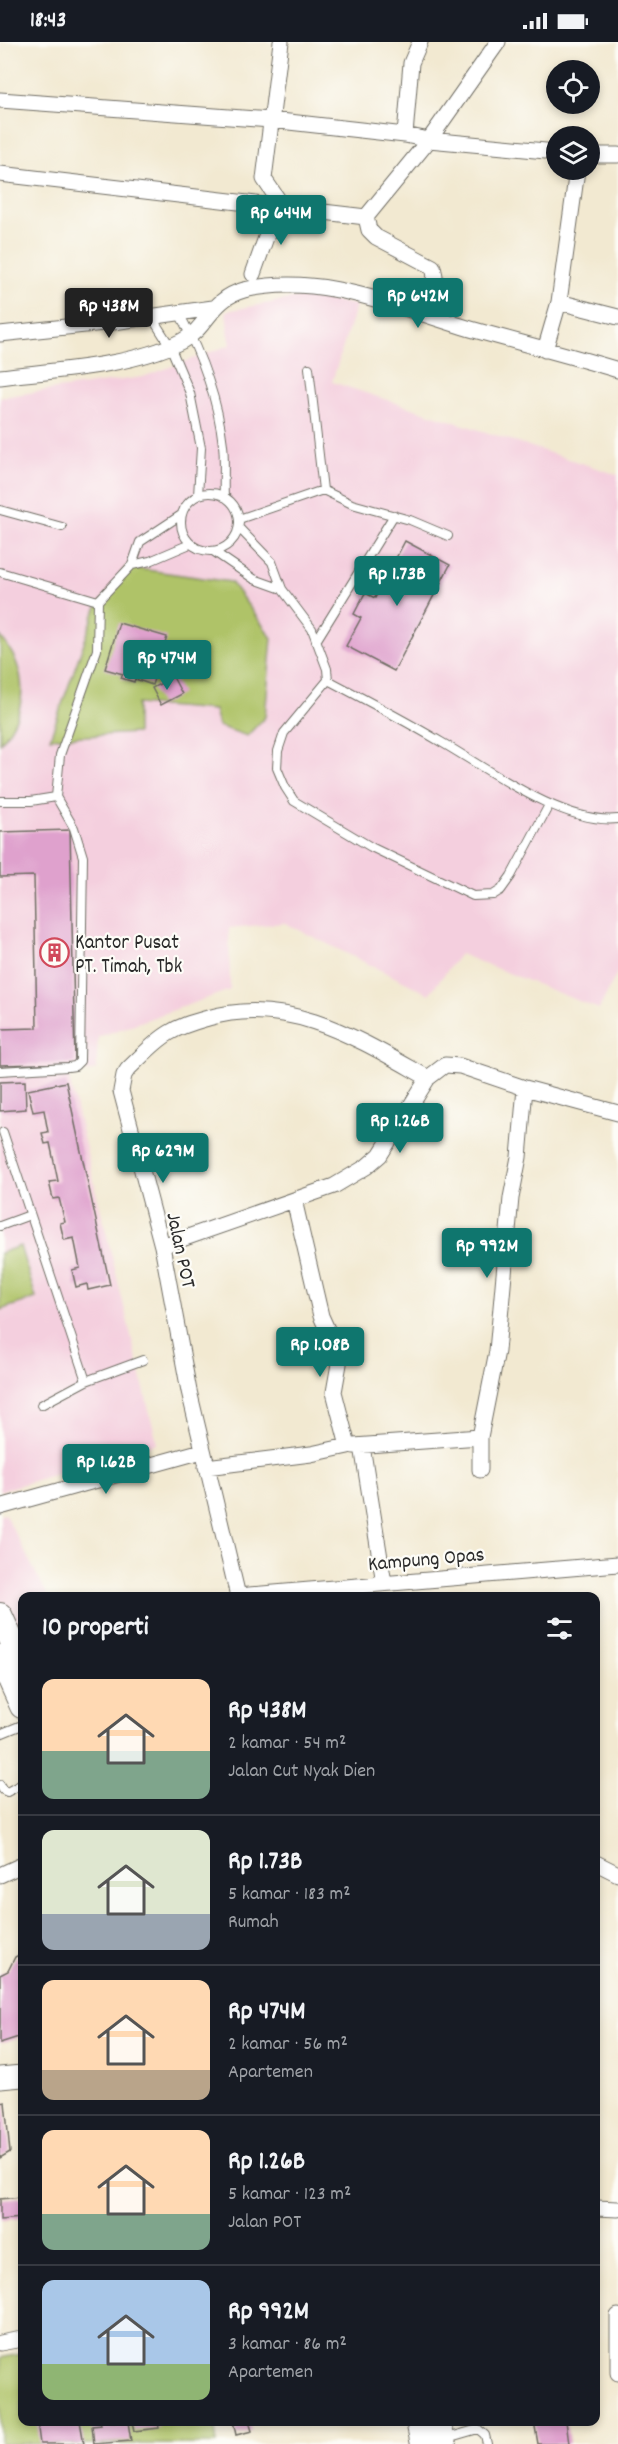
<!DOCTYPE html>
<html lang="id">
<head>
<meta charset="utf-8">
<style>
	body { margin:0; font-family:Dekko,sans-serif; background:#20242c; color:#f1f3f6; height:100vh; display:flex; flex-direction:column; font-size:22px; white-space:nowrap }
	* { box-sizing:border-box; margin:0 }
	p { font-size:20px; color:#9ea1a6 }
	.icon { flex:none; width:33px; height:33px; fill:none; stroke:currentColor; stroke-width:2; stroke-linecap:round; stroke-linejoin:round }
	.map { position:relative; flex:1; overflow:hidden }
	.panel { position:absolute; left:18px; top:1550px; width:582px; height:834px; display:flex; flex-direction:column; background:#171b24; border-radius:12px; box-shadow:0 3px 9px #0003 }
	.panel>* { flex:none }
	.controls { position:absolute; left:546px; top:18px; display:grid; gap:12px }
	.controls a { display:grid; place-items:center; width:54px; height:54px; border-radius:50%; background:#171b24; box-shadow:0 3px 9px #0003; font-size:30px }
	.price { position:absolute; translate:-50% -51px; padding:0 14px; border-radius:6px; background:#0f766e; color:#fff; font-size:20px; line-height:39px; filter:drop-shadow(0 2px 3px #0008) }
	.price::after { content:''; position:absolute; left:50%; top:36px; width:18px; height:14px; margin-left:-9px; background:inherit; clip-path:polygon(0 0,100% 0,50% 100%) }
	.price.selected { background:#222; color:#fff }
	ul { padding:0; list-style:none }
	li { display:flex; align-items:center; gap:18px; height:150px; padding:0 24px }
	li+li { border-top:2px solid #363941 }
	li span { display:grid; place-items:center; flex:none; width:168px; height:120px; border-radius:12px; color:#555 }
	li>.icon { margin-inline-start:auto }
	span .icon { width:72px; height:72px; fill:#fffc; stroke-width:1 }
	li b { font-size:26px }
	h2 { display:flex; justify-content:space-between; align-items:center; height:72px; padding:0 24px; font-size:26px }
	.status { display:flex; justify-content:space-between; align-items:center; height:42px; padding:0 30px; background:#171b24; direction:ltr }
	.status svg { height:16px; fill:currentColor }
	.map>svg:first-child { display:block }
	.built { fill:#f4cfde }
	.green { fill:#afc368; stroke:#6d774a; stroke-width:1.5 }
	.building { fill:#dfa1cd }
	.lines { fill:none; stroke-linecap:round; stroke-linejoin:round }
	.service-casing { stroke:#716e65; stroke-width:10 }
	.minor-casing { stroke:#716e65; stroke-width:17 }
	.secondary-casing { stroke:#716e65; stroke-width:23 }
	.trunk-casing { stroke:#716e65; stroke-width:26 }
	.service { stroke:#fff; stroke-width:8 }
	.minor { stroke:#fff; stroke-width:15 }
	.secondary { stroke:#fff; stroke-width:21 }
	.trunk { stroke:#fff; stroke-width:24 }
	.labels { text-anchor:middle; stroke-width:4.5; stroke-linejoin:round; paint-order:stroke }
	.poi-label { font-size:21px; fill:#2b2b2b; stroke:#fdfcf7; text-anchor:start }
	.street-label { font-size:21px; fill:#2b2b2b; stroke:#fdfcf7 }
</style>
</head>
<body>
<div class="status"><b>18:43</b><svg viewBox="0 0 49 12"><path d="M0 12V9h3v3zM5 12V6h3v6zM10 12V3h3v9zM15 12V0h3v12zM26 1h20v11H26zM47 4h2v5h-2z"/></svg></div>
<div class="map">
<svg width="618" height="2402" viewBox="0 0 618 2402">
	<rect width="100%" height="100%" fill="#fdfcf7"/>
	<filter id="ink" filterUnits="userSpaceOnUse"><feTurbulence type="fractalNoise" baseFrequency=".0167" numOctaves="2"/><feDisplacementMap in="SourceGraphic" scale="12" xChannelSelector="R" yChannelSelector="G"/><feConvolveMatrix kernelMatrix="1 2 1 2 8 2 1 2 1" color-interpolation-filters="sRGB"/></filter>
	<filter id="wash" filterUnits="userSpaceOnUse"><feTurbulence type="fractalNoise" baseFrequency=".008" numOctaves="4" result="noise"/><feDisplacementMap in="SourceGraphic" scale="24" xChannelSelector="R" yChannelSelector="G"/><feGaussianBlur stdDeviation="1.35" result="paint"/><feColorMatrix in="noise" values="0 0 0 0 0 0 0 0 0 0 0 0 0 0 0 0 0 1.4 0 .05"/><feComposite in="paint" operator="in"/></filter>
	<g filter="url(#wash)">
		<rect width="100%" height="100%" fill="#f2e9d1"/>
		<path class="built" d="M308 254 356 263 332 340 618 433V929L599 967 460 912 429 952 285 881 229 886 230 948 98 995 96 1028 68 1033 157 1401 0 1449V355L143 335 230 303 226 269Z
			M5 1472 48 1554H22V1609L0 1567V1473Z"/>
		<path class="green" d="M126 525 231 540 272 596 265 675 247 694 218 684 214 668 137 662V691L50 696 96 567Z
			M0 594C28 627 30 667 0 701Z
			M20 1204 36 1256 0 1268V1211Z
			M22 2312V2379H214L217 2402H0V2316Z"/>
		<g id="blocks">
			<path class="building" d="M405 499 450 523 394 629 346 604 361 576 354 572 365 551 375 556Z
				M119 581 167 595 152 643 135 637 134 640 121 636 123 632 105 627Z
				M173 635 182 652 161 663 152 646Z
				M70 788 75 1021 0 1023V987L37 986 34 834 0 835V790Z
				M25 1039 26 1067 0 1069V1040Z
				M66 1040 110 1243 88 1248 87 1242 76 1245 72 1228 80 1226 74 1196 64 1198 60 1181 65 1180 59 1156 53 1157 49 1140 58 1139 50 1101 45 1102 42 1091 48 1090 44 1068 33 1070 28 1048Z
				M22 1911V1994L0 2001V1933L8 1929 15 1915Z
				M5 2060 10 2110 0 2116V2061Z
				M22 2155V2176L0 2178V2157Z
				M37 2379H80L84 2402H40Z
				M100 2379 128 2380 131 2399 94 2402 92 2384 101 2383Z
				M132 2379H158L159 2386 134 2389Z
				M233 2379H249L252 2389 236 2393Z
				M534 2379H566L569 2402H538Z"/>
		</g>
	</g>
	<g filter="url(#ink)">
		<use href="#blocks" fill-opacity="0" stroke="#716e65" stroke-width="1.5"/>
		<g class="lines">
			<defs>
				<path id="service" d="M179 271C201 312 218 357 223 403 225 420 223 438 224 455
					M151 274 170 304 190 351 201 406 198 453
					M323 448 352 462 410 478 448 494
					M181 480a29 29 0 1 1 58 0a29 29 0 1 1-58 0Z
					M0 468 62 485
					M239 477 323 448 309 326
					M239 486 272 520 282 547 312 587 327 627 328 638C366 658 404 678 441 700 488 727 563 783 618 777
					M213 509 254 537 282 547
					M132 523 150 519 190 502
					M0 530 98 559
					M316 599 394 473
					M328 638 284 691 278 709 277 726 285 745 294 759 371 805 473 854 493 853 501 848 511 834 549 763
					M0 759H31L56 755 60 713 97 608 98 559 132 523 140 500 181 473
					M0 1029 68 1025 75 1024 80 1019 83 815 74 786 56 755
					M3 1090 86 1339
					M0 1184 30 1173
					M41 1363 86 1339 143 1318
					M0 1692 22 1683
					M0 1743 3 1748 7 1750 22 1742
					M447 2396 478 2387 485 2393 487 2402"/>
				<path id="minor" d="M0 58 271 78 405 93 429 98 556 110
					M405 93 411 21 420 0
					M590 113H618
					M0 132 366 175 429 98 498 0
					M366 175 369 188 376 195 433 225 435 234 424 271
					M253 232 279 159 264 137 281 0
					M559 260 618 275
					M0 292 113 280 213 266
					M545 308 559 260 577 128
					M0 335C57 328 130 325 182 299 209 285 210 257 244 248 325 229 402 268 478 289 525 302 572 314 618 328
					M162 1204 334 1144 366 1125 380 1113 428 1036 445 1023 460 1024 525 1046 618 1071
					M354 1404 480 1395
					M362 1404 384 1541
					M206 1425 311 1412 348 1404 334 1350 339 1322 336 1307 321 1274 294 1158
					M480 1428V1395L497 1309 511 1156 519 1115 525 1046
					M0 1465 202 1409
					M238 1554 189 1349 162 1204 121 1049 124 1033 128 1027C141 1015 154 1000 169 991 182 983 194 980 208 976 289 952 360 998 428 1036
					M238 1554 618 1522
					M596 1821 618 1832
					M0 1833 22 1823
					M596 2166 618 2167
					M618 2274V2331
					M0 2301 22 2297"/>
				<path id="secondary" d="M0 2036 22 2034"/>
				<path id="trunk" d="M0 1573 22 1621
					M0 1615 22 1664
					M418 2379 423 2402
					M438 2379 444 2402"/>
			</defs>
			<use href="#service" class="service-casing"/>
			<use href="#minor" class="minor-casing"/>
			<use href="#secondary" class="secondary-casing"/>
			<use href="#trunk" class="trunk-casing"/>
			<use href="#service" class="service"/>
			<use href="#minor" class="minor"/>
			<use href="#secondary" class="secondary"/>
			<use href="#trunk" class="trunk"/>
		</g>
	</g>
	<defs>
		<symbol id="building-ring" viewBox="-11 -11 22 22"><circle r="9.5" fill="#fdfcf7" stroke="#d1495b" stroke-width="1.5"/><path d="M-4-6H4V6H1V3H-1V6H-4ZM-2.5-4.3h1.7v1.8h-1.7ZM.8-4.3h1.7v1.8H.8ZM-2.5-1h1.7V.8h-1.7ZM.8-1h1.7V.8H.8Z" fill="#d1495b"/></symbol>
	</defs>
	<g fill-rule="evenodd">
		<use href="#building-ring" x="38" y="894" width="33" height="33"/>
	</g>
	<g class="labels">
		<g class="poi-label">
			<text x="75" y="906">Kantor Pusat<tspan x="75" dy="24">PT. Timah, Tbk</tspan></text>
		</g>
		<g class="street-label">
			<text transform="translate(182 1208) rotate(78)" y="7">Jalan POT</text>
			<text transform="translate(426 1516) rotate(-5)" y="7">Kampung Opas</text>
		</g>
	</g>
</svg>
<div class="controls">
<a><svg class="icon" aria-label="locate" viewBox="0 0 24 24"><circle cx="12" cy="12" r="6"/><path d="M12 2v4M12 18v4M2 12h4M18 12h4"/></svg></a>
<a><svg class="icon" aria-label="layers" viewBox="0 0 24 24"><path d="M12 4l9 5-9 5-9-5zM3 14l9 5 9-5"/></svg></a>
</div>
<b class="price" style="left:281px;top:204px">Rp 644M</b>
<b class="price" style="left:418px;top:287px">Rp 642M</b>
<b class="price selected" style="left:109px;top:297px">Rp 438M</b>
<b class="price" style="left:397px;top:565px">Rp 1.73B</b>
<b class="price" style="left:167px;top:649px">Rp 474M</b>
<b class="price" style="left:400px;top:1112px">Rp 1.26B</b>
<b class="price" style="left:163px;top:1142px">Rp 629M</b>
<b class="price" style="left:487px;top:1237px">Rp 992M</b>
<b class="price" style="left:320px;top:1336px">Rp 1.08B</b>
<b class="price" style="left:106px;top:1453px">Rp 1.62B</b>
<section class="panel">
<h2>10 properti<svg class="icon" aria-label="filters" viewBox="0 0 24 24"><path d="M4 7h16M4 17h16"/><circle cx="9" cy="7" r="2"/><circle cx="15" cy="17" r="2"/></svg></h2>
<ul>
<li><span style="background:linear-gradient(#ffd9b3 60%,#7fa58c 0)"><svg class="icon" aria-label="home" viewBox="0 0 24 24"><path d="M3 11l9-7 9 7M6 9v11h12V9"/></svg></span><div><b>Rp 438M</b><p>2 kamar · 54 m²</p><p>Jalan Cut Nyak Dien</p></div></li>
<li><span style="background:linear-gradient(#dfe7d0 70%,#9aa5b1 0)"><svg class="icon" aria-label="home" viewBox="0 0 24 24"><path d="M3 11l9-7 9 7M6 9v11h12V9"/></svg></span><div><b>Rp 1.73B</b><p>5 kamar · 183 m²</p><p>Rumah</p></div></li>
<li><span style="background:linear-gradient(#ffd9b3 75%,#b9a48a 0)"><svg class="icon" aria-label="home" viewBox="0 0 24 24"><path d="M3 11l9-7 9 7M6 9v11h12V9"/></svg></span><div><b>Rp 474M</b><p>2 kamar · 56 m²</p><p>Apartemen</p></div></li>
<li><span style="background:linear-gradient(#ffd9b3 70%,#7fa58c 0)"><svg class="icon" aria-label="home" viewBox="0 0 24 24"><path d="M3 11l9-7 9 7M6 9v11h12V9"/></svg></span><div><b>Rp 1.26B</b><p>5 kamar · 123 m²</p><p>Jalan POT</p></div></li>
<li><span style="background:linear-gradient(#a9c7e8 70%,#8fb573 0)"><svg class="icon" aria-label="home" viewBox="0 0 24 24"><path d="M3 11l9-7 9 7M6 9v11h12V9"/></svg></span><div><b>Rp 992M</b><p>3 kamar · 86 m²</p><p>Apartemen</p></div></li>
</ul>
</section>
</div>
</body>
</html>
